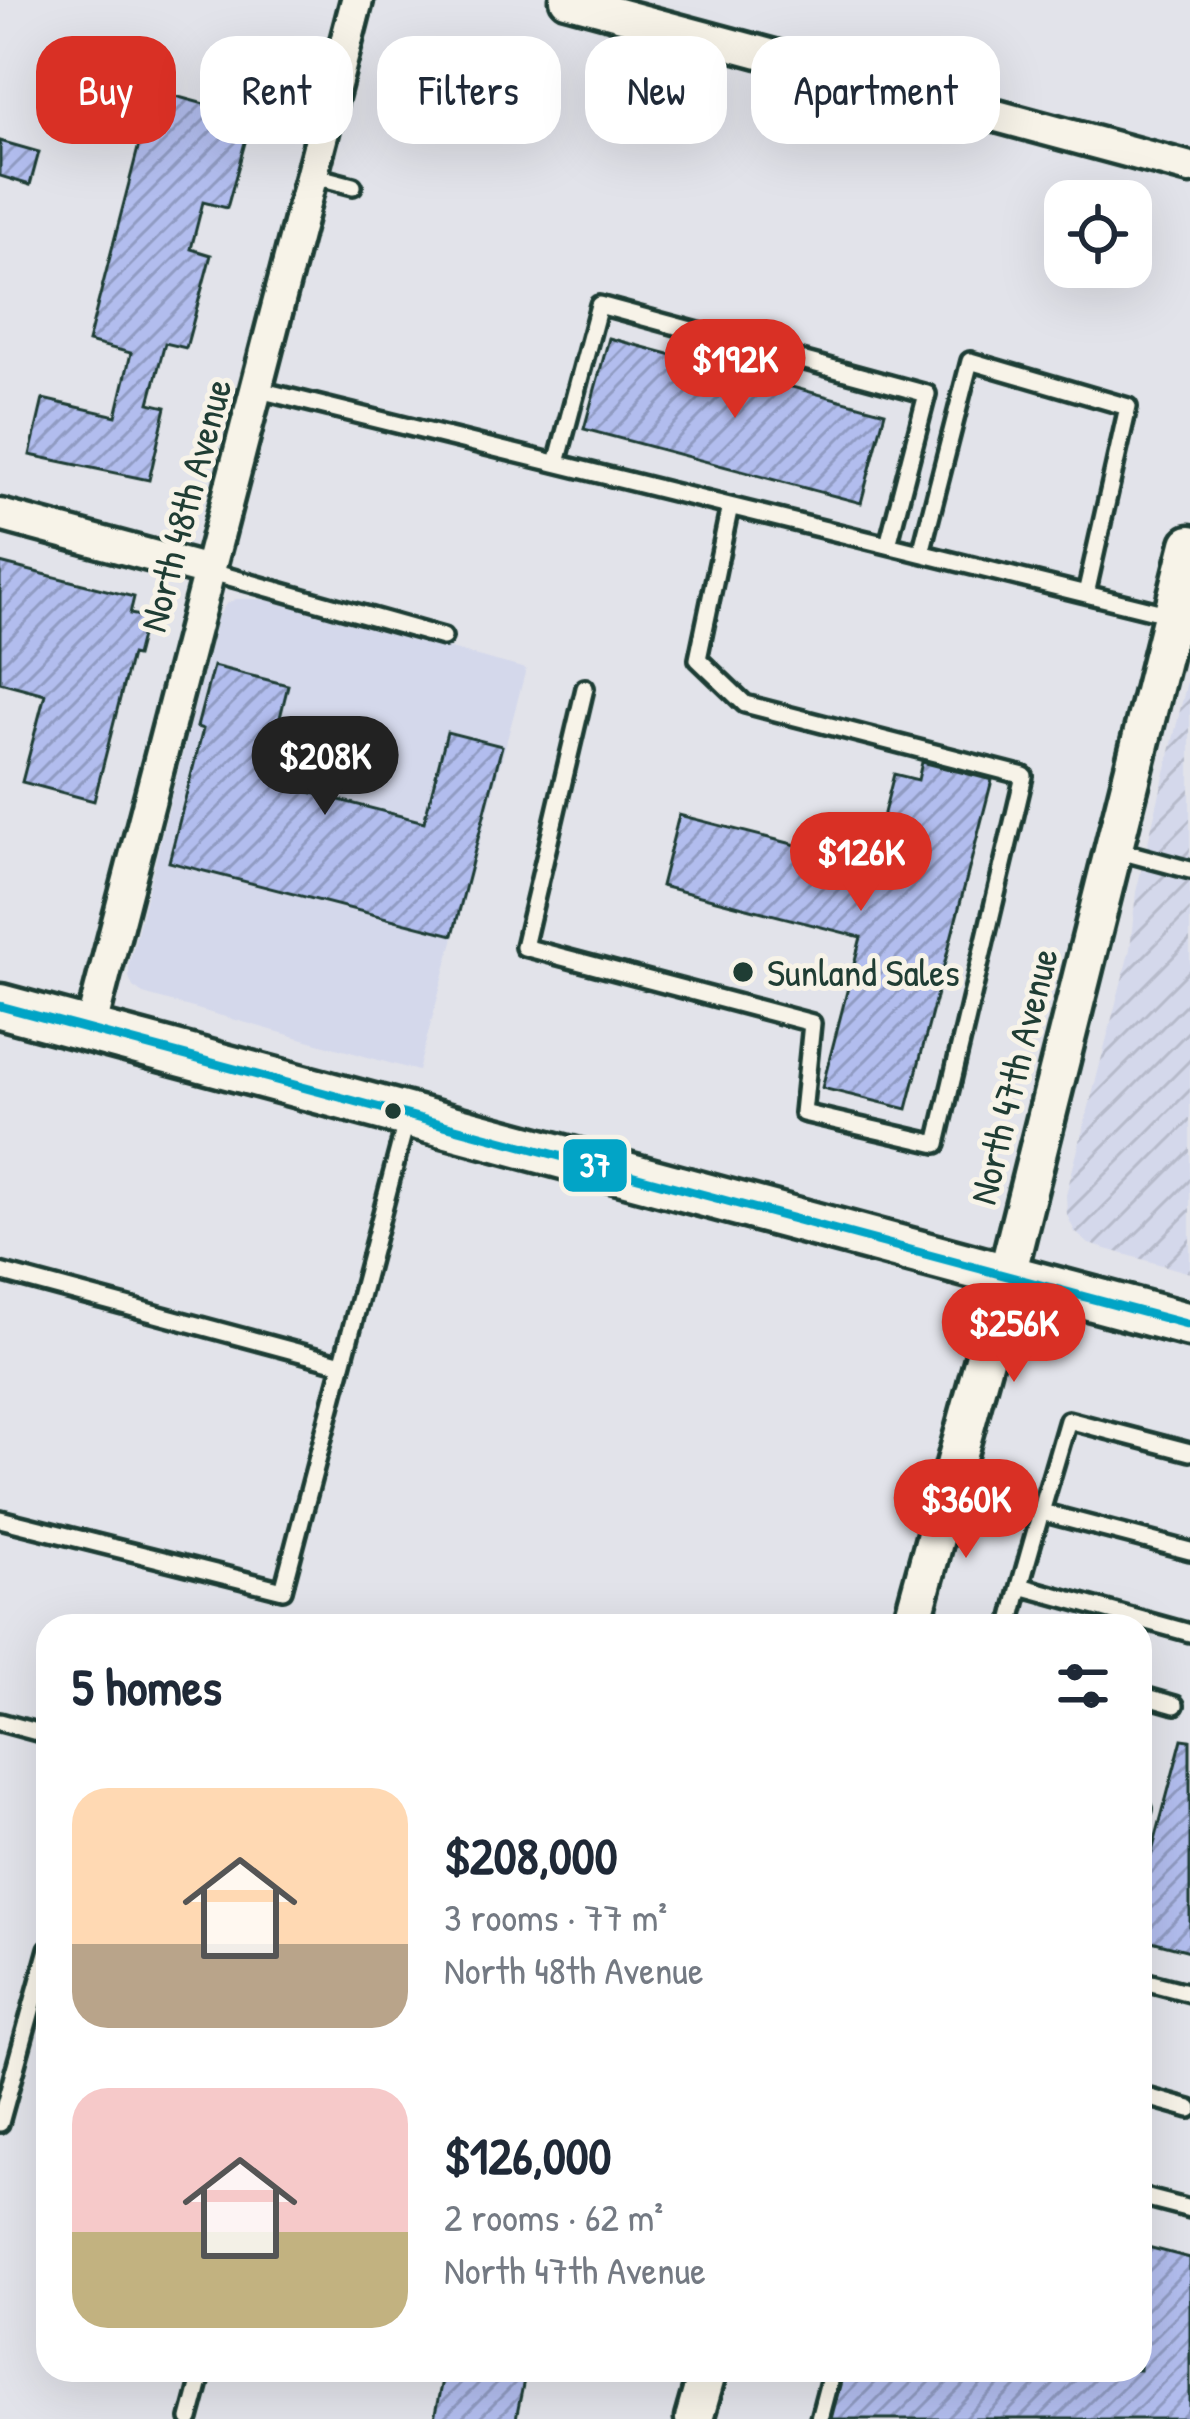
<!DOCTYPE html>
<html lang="en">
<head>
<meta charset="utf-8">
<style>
	body { margin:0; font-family:"Patrick Hand",sans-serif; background:#f2f2f3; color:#1f2937; height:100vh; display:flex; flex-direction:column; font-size:45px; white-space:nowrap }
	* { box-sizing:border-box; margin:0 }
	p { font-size:39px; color:#747a83 }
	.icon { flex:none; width:66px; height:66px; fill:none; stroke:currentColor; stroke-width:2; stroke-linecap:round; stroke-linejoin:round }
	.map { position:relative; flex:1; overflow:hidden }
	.details { position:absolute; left:36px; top:1614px; width:1116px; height:768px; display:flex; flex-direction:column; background:#fff; border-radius:36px; box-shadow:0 12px 48px #0002 }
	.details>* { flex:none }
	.top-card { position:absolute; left:36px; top:36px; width:1119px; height:108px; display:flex; gap:24px }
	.fabs { position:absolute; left:1044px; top:180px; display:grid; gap:24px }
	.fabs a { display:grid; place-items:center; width:108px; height:108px; border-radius:24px; background:#fff; box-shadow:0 12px 48px #0002; font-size:60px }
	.price { position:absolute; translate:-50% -102px; padding:0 27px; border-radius:42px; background:#d93025; color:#fff; font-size:39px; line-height:78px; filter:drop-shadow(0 3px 6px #0008) }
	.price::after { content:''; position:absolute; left:50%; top:72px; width:36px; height:27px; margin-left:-18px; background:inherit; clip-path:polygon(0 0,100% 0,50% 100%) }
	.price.active { background:#222; color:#fff }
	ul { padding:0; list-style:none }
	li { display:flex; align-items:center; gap:36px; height:300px; padding:0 36px }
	li span { display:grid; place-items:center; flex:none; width:336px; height:240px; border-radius:36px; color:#555 }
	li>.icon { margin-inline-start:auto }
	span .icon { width:144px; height:144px; fill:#fffc; stroke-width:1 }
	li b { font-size:51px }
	h2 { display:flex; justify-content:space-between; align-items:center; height:144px; padding:0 36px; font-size:51px }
	.pill { padding:0 42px; border-radius:36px; background:#fff; box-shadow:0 12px 48px #0002; font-size:42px; line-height:108px }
	.pill.active { background:#d93025; color:#fff }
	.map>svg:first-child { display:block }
	.built { fill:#d4d8eb }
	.industrial { fill:url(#industrial-furrows) }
	.building { fill:url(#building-hatch); stroke:#1f3d34; stroke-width:3 }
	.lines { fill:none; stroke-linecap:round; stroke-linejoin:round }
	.service-casing { stroke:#1f3d34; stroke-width:24 }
	.minor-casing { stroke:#1f3d34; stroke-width:39 }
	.tertiary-casing { stroke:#1f3d34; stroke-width:45 }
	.secondary-casing { stroke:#1f3d34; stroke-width:51 }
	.service { stroke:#f7f3e8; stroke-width:15 }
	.minor { stroke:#f7f3e8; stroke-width:30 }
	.tertiary { stroke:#f7f3e8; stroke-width:36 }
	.secondary { stroke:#f7f3e8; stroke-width:42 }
	.bus-1-casing { stroke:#f7f3e8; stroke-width:18 }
	.bus-1 { stroke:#02a4c6; stroke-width:9 }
	.poi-dot { fill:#1f3d34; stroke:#f7f3e8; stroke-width:4.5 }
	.labels { text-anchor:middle; stroke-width:10; stroke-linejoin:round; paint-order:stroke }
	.street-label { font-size:39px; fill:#1f3d34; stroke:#f7f3e8 }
	.poi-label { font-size:39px; fill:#1f3d34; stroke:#f7f3e8; text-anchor:start }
	.line-badge { stroke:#f7f3e8; stroke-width:4.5 }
	.badge-label { font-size:33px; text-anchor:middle; font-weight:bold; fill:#fff }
</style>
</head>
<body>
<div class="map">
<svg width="1190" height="2419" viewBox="0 0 1190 2419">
	<defs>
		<pattern id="industrial-furrows" width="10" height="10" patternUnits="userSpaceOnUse" patternTransform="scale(3)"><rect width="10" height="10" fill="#d4d8eb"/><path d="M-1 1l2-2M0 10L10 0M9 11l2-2" fill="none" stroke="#b6baca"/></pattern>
		<pattern id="building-hatch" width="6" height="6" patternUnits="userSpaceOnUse" patternTransform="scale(3)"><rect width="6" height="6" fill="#b2bdee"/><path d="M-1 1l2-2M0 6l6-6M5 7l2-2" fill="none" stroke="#909bc2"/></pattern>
	</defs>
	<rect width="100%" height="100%" fill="#e2e3ea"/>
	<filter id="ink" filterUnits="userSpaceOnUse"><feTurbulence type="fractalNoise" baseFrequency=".00833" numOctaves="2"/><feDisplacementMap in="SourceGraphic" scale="24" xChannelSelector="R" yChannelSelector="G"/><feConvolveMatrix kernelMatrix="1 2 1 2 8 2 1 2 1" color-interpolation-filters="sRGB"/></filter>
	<g filter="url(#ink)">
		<path class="built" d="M236 599H263L526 669 418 1071 143 994 133 987 129 977V964L217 618 226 604Z"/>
		<path class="industrial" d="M1190 669V1273L1089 1244 1075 1232 1067 1215 1066 1195 1130 949 1136 892Z"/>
		<path class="building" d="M153 90 252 117 227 208 203 202 191 249 211 255 186 348 165 343 149 403 166 407 149 480 30 455 43 399 116 416 131 353 88 342Z
			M0 141 39 152 30 185 0 176Z
			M609 338 885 412 861 503 584 429Z
			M0 563 134 597 130 614 146 617 136 656 131 655 94 801 22 782 45 694 0 682Z
			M213 666 288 685 273 746 298 752 289 787 424 822 447 732 502 746 453 935 169 862 203 729 197 727Z
			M922 762 992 780 907 1109 822 1088 861 937 661 886 679 815 871 864 894 774 918 780Z
			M1182 1739 1190 1740V1951L1140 1938V1897Z
			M1140 2245 1190 2258V2419H831L844 2370H1140Z
			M444 2370H526L516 2419H434Z"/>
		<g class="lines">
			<defs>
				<path id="service" d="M311 175 353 186
					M255 389 1171 615
					M557 463 599 305 927 394 888 545
					M921 553 970 361 1128 407 1086 594
					M208 571 443 637
					M585 688 524 947 812 1023 803 1113 937 1144 1024 776 745 704 698 659 730 506
					M1116 850 1190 870
					M0 1272 342 1364
					M1190 1452 1068 1420 1041 1512 1190 1551
					M0 1519 283 1590 407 1118
					M1020 1586 1041 1512
					M1010 1626 1020 1586 1190 1633
					M1140 1695 1175 1705
					M0 1722 48 1735
					M1140 1809H1143
					M1140 1980 1190 1993
					M1140 2095 1190 2109
					M0 2123 48 1949
					M1140 2196 1190 2209
					M190 2419 203 2370
					M819 2419 832 2370"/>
				<path id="minor" d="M566 0 1190 168
					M0 515 208 571
					M90 1030 357 0"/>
				<path id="tertiary" d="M911 1626 1007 1275 1190 544
					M694 2419 708 2370"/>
				<path id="secondary" d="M0 1006 1190 1325"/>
			</defs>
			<use href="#service" class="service-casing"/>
			<use href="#minor" class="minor-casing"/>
			<use href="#tertiary" class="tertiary-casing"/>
			<use href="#secondary" class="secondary-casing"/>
			<use href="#service" class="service"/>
			<use href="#minor" class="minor"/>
			<use href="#tertiary" class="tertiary"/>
			<use href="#secondary" class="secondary"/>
			<defs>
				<path id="bus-1" d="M0 1006 1190 1325"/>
			</defs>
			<use href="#bus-1" class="bus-1-casing"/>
			<use href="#bus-1" class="bus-1"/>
		</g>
	</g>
	<g class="poi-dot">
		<circle cx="743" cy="972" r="12"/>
		<circle cx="393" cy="1111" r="10"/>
	</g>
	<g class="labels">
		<g class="street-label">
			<text transform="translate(185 505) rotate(-75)" y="14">North 48th Avenue</text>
			<text transform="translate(1013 1076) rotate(-76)" y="14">North 47th Avenue</text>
		</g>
		<g class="poi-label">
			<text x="767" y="986">Sunland Sales</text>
		</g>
	</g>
	<rect class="line-badge" x="561" y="1137" width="68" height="57" rx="12" fill="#02a4c6"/>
	<g class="badge-label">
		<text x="595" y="1177">37</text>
	</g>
</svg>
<div class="fabs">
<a><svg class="icon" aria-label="locate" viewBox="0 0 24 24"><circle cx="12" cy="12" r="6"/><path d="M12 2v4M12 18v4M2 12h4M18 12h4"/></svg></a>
</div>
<b class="price" style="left:735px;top:421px">$192K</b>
<b class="price active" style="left:325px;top:818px">$208K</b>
<b class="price" style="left:861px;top:914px">$126K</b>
<b class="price" style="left:1014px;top:1385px">$256K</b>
<b class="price" style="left:966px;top:1561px">$360K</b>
<div class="top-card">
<a class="pill active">Buy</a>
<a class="pill">Rent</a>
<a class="pill">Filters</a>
<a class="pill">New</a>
<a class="pill">Apartment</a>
</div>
<section class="details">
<h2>5 homes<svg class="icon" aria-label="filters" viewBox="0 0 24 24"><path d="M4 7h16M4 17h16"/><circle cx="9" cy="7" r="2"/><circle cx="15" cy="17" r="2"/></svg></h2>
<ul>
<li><span style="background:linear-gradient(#ffd9b3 65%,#b9a48a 0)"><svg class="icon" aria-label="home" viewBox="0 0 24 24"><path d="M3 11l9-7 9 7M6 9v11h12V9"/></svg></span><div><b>$208,000</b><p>3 rooms · 77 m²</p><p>North 48th Avenue</p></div></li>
<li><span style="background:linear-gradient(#f6c9c9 60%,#c2b280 0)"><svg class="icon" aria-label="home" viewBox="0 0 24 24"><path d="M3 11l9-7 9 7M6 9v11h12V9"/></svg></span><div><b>$126,000</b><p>2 rooms · 62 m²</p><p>North 47th Avenue</p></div></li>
</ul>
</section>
</div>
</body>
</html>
